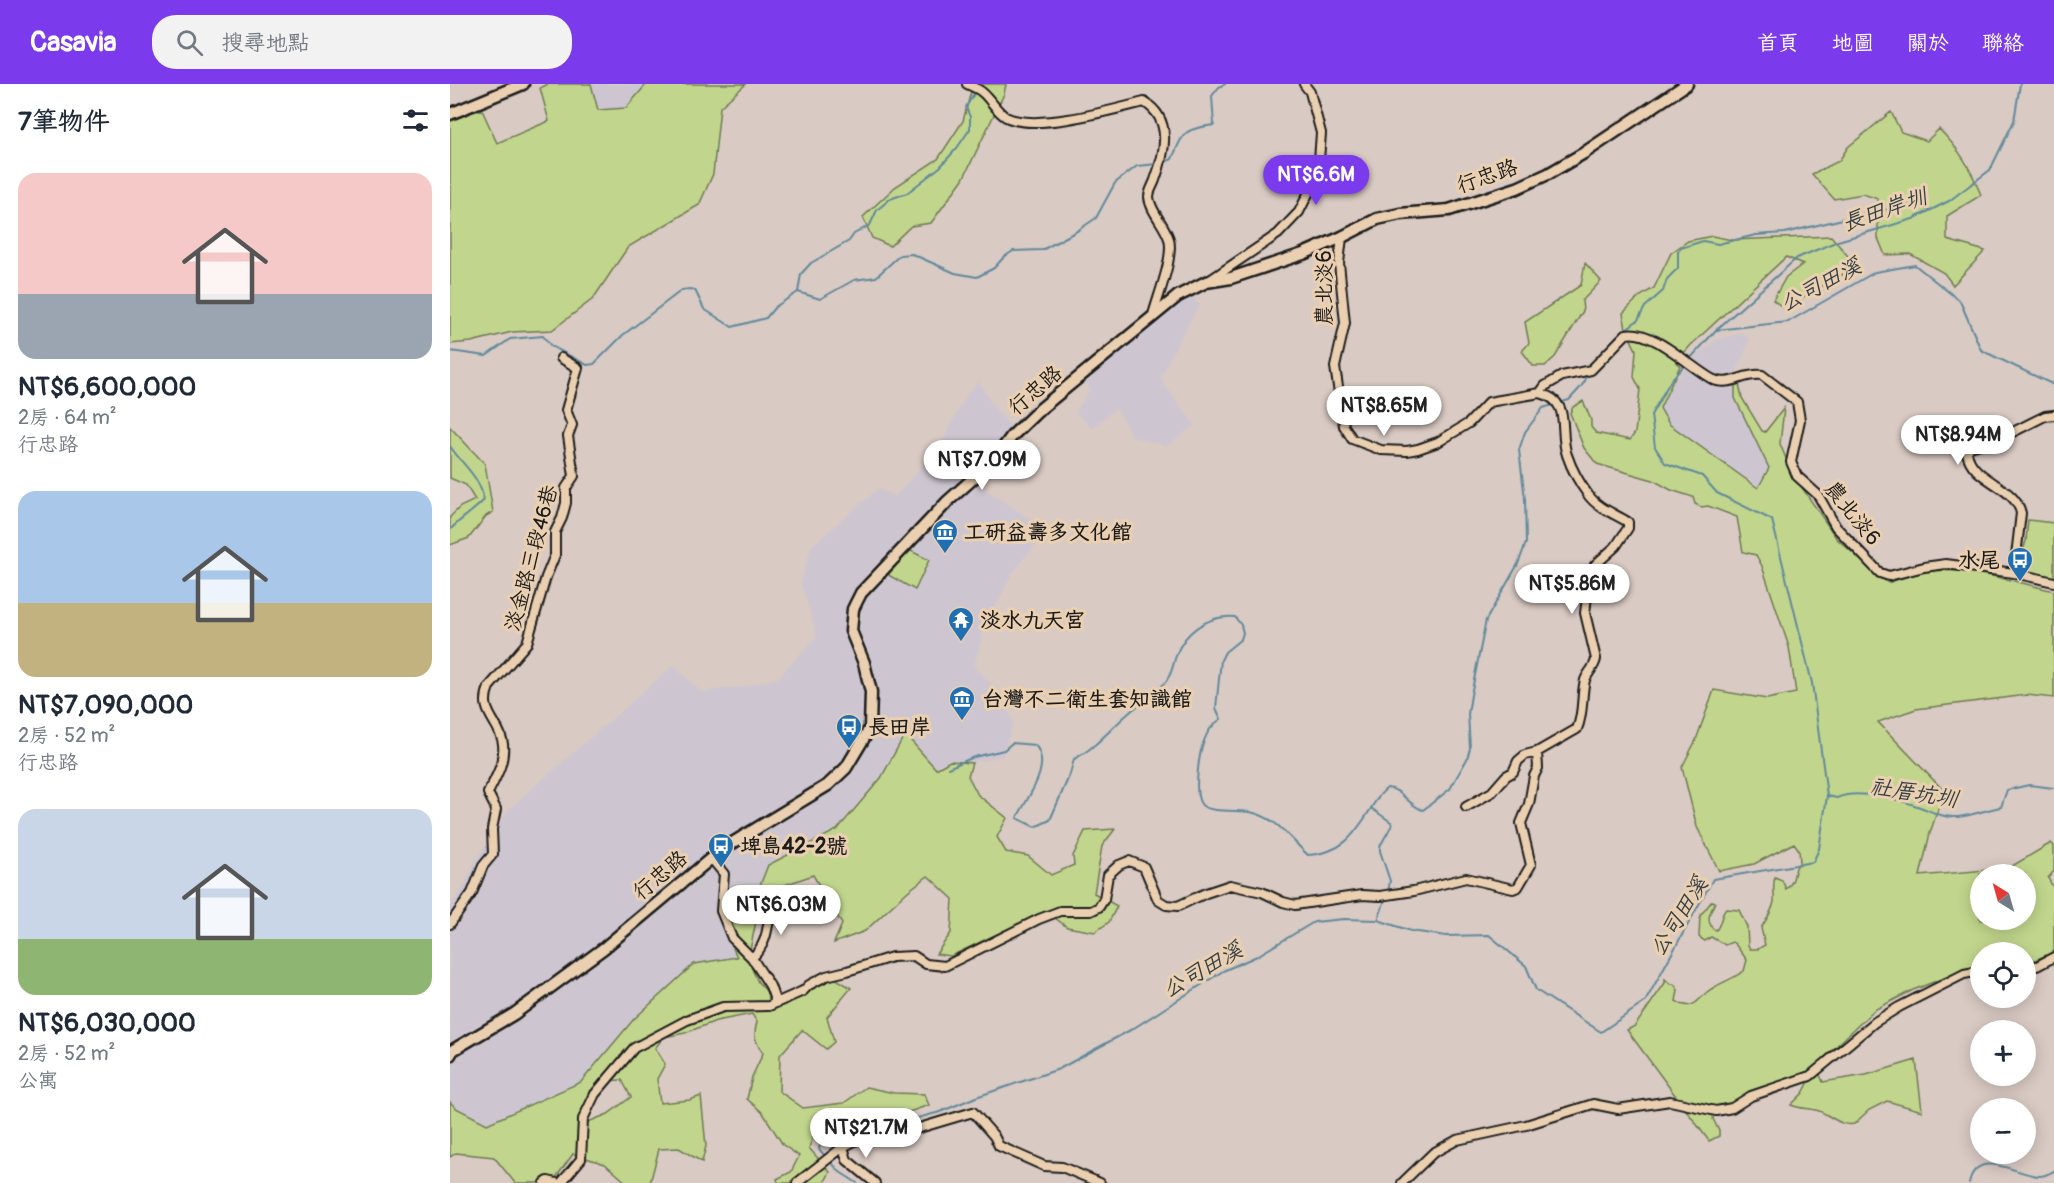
<!DOCTYPE html>
<html lang="zh-TW">
<head>
<meta charset="utf-8">
<style>
	body { margin:0; font-family:Pangolin,"LXGW WenKai TC",sans-serif; background:#f2f2f3; color:#1f2937; height:100vh; display:flex; flex-direction:column; font-size:22px; white-space:nowrap }
	* { box-sizing:border-box; margin:0 }
	p { font-size:20px; color:#747a83 }
	.icon { flex:none; width:33px; height:33px; fill:none; stroke:currentColor; stroke-width:2; stroke-linecap:round; stroke-linejoin:round }
	.map { position:relative; flex:1; overflow:hidden }
	.details { display:flex; flex-direction:column; background:#fff; width:450px }
	.details>* { flex:none }
	.needle { width:39px; rotate:323deg }
	.buttons { position:absolute; left:1520px; top:780px; display:grid; gap:12px }
	.buttons a { display:grid; place-items:center; width:66px; height:66px; border-radius:50%; background:#fff; box-shadow:0 3px 15px #0003; font-size:30px }
	.price { position:absolute; translate:-50% -51px; padding:0 14px; border-radius:21px; background:#fff; color:#222; font-size:20px; line-height:39px; filter:drop-shadow(0 2px 3px #0008) }
	.price::after { content:''; position:absolute; left:50%; top:36px; width:18px; height:14px; margin-left:-9px; background:inherit; clip-path:polygon(0 0,100% 0,50% 100%) }
	.price.active { background:#7c3aed; color:#fff }
	ul { padding:0; list-style:none }
	li { display:grid; align-content:center; gap:12px; height:318px; padding:0 18px }
	li span { display:grid; place-items:center; height:186px; border-radius:18px; color:#555 }
	li>.icon { margin-inline-start:auto }
	span .icon { width:108px; height:108px; fill:#fffc; stroke-width:1 }
	li b { font-size:26px }
	h2 { display:flex; justify-content:space-between; align-items:center; height:72px; padding:0 18px; font-size:26px }
	header { display:flex; align-items:center; gap:36px; box-sizing:border-box; height:84px; padding:0 30px; background:#7c3aed; color:#fff }
	header strong { font-size:28px }
	nav { display:flex; gap:33px; margin-inline-start:auto; font-size:21px }
	.search { width:420px; height:54px; background:#f2f2f3; display:flex; align-items:center; gap:15px; box-sizing:border-box; padding:0 21px; border-radius:24px; color:#747a83; font-size:22px }
	main { display:flex; flex:1; min-height:0 }
	.map>svg:first-child { display:block }
	.built { fill:#cdc6d0 }
	.green { fill:#c1d68c; stroke:#6e7954; stroke-width:1.5; fill-rule:evenodd }
	.lines { fill:none; stroke-linecap:round; stroke-linejoin:round }
	.stream { stroke:#62899c; stroke-width:2 }
	.street-casing { stroke:#1c1c1c; stroke-width:12 }
	.secondary-casing { stroke:#1c1c1c; stroke-width:15 }
	.street { stroke:#ead0b1; stroke-width:8 }
	.secondary { stroke:#ead0b1; stroke-width:10 }
	.labels { text-anchor:middle; stroke-width:6; stroke-linejoin:round; paint-order:stroke }
	.street-label { font-size:21px; fill:#1c1c1c; stroke:#ead0b1 }
	.poi-label { font-size:21px; font-weight:bold; fill:#1c1c1c; stroke:#ead0b1; text-anchor:start }
	.water-label { font-size:22px; font-style:italic; fill:#334047; stroke:#ead0b1 }
</style>
</head>
<body>
<header>
<strong>Casavia</strong>
<div class="search"><svg class="icon" aria-label="search" viewBox="0 0 24 24"><circle cx="10" cy="10" r="6"/><path d="M15 15l6 6"/></svg>搜尋地點</div>
<nav><a>首頁</a><a>地圖</a><a>關於</a><a>聯絡</a></nav>
</header>
<main>
<section class="details">
<h2>7筆物件<svg class="icon" aria-label="filters" viewBox="0 0 24 24"><path d="M4 7h16M4 17h16"/><circle cx="9" cy="7" r="2"/><circle cx="15" cy="17" r="2"/></svg></h2>
<ul>
<li><span style="background:linear-gradient(#f6c9c9 65%,#9aa5b1 0)"><svg class="icon" aria-label="home" viewBox="0 0 24 24"><path d="M3 11l9-7 9 7M6 9v11h12V9"/></svg></span><div><b>NT$6,600,000</b><p>2房 · 64 m²</p><p>行忠路</p></div></li>
<li><span style="background:linear-gradient(#a9c7e8 60%,#c2b280 0)"><svg class="icon" aria-label="home" viewBox="0 0 24 24"><path d="M3 11l9-7 9 7M6 9v11h12V9"/></svg></span><div><b>NT$7,090,000</b><p>2房 · 52 m²</p><p>行忠路</p></div></li>
<li><span style="background:linear-gradient(#c9d6e8 70%,#8fb573 0)"><svg class="icon" aria-label="home" viewBox="0 0 24 24"><path d="M3 11l9-7 9 7M6 9v11h12V9"/></svg></span><div><b>NT$6,030,000</b><p>2房 · 52 m²</p><p>公寓</p></div></li>
</ul>
</section>
<div class="map">
<svg width="1604" height="1099" viewBox="0 0 1604 1099">
	<rect width="100%" height="100%" fill="#d9cac3"/>
	<filter id="ink" filterUnits="userSpaceOnUse"><feTurbulence type="fractalNoise" baseFrequency=".0167" numOctaves="2"/><feDisplacementMap in="SourceGraphic" scale="12" xChannelSelector="R" yChannelSelector="G"/><feConvolveMatrix kernelMatrix="1 2 1 2 8 2 1 2 1" color-interpolation-filters="sRGB"/></filter>
	<g filter="url(#ink)">
		<path class="built" d="M141 0H194L195 2 176 24 147 26Z
			M740 208 749 221 727 260 710 295 745 341 716 362 683 353 666 324 642 344 626 328 640 305 630 291Z
			M1293 249 1300 256 1285 291V314L1320 384 1308 404 1219 340 1210 324 1223 299 1249 269 1267 256Z
			M529 297 546 327 566 347 529 402 597 446 563 488 533 547 524 582 554 614 563 639 552 672 522 679 500 677 486 686 455 651 431 694 387 746 318 781 300 827 287 873 184 935 131 998 37 1040 6 1024 0 1018V823L15 800 25 777 59 725 223 582 252 608 293 603 328 594 367 552 351 499 361 463 429 404 445 413 492 359 516 312Z"/>
		<path class="green" d="M98 0H141L148 26 176 24 195 2 194 0H296L270 23 263 90 249 121 178 163 143 215 102 246 62 248 21 258 0 260V32L32 26 47 59 99 37 90 4Z
			M523 0H556L554 10 513 95 481 139 461 142 440 162 422 154 413 133 445 103 488 75 513 37Z
			M1441 28 1451 48 1477 57 1489 45C1510 66 1520 83 1531 111L1497 132V156L1535 167 1503 201 1494 189 1460 170 1435 171 1428 154V115L1413 110 1384 115 1362 90 1389 77 1398 63Z
			M1262 152 1282 156 1381 152 1402 177 1399 187 1339 221 1338 227 1323 216 1336 193 1353 180 1336 173 1241 261 1226 278 1230 282 1210 324 1219 340 1308 404 1319 384 1285 314V302L1289 300 1292 314 1312 347 1315 348 1334 324 1330 360 1342 389 1387 455 1438 499C1447 496 1456 492 1465 490 1507 479 1563 497 1604 507V614L1577 611 1466 625 1428 638 1494 707 1480 749 1470 792 1559 784 1601 759 1604 762V787L1598 794 1604 805V868L1580 878H1575V868H1530V880L1463 906 1424 926 1375 973 1367 984 1373 998 1416 991 1466 976 1472 1027 1437 1017 1419 1026 1404 1040C1391 1043 1380 1031 1369 1027 1360 1024 1350 1025 1341 1021L1353 1009 1360 996 1357 991 1264 1030 1263 1035 1269 1047V1052L1259 1057 1177 946 1185 942 1215 899V895L1220 900H1224L1228 906 1226 917C1246 930 1249 911 1263 904 1273 898 1284 894 1294 887L1297 876 1285 860 1282 858 1275 861 1261 853 1255 857 1249 853 1250 832 1262 817 1265 818C1261 828 1255 834 1263 845L1266 846C1272 840 1270 831 1276 825L1289 826 1297 843 1298 861 1300 865H1308L1315 861 1311 844C1316 836 1322 828 1324 818 1325 809 1322 802 1325 793L1332 796 1336 805C1348 795 1341 786 1350 778L1349 766 1344 759 1304 780 1269 787 1247 743 1232 683 1246 656 1264 606 1317 615 1346 609 1339 563 1312 482 1306 471 1293 468 1287 433 1258 422 1251 423 1245 420 1243 413 1221 406 1203 396 1147 380 1134 364 1120 329 1123 323 1133 317 1141 336V343L1146 349 1180 356 1185 349 1190 305 1184 293 1186 266 1176 245 1173 229 1189 213 1204 204 1221 169 1238 157ZM1530 790H1575V836H1530Z
			M1135 179 1151 197 1132 217 1133 227 1105 273 1095 282H1083L1072 267 1079 259 1075 238 1131 201Z
			M0 343 35 380 43 428 36 432 19 454 0 461V433L10 423 25 416 16 401 0 394Z
			M1578 436 1604 439V496L1574 485 1569 480 1576 457Z
			M459 466 479 476 465 506 440 492 438 489Z
			M455 650 486 685 500 677 522 679 518 692 528 711 557 734 547 753 556 768 578 772 601 791 624 781 623 772 635 747 665 745 652 762 644 809 667 822 659 838 645 848 617 843 596 827 501 872 486 870 501 849 503 815 478 792 458 807 415 847 384 859 392 840 363 791 326 804 306 837 298 876 308 898 329 921 385 894 401 904 377 933 384 958 376 965 352 946 330 971 329 1007 353 1024 394 1019 416 1003 444 1009 474 1010 479 1021 436 1036 385 1042 365 1047 359 1064 380 1088 374 1099H328L327 1095 341 1088 349 1072 333 1061 313 1029 297 1015 302 993 313 969C305 958 303 951 307 938L302 930 266 937 235 949 214 953 205 964 215 980 207 995 210 1019 240 1016 251 1012 256 1062 252 1078 229 1064 209 1065 200 1099H177L155 1080 123 1070 102 1099H65L44 1073 6 1069 0 1073V1018L6 1024 37 1040 131 998 184 935 244 880 287 873 270 836 300 827 318 781 387 746 431 694ZM172 996 181 1013 158 1030 138 1038 129 1035 140 1008 152 997Z"/>
		<g class="lines">
			<path class="stream" d="M713 79 722 75C734 48 733 45 764 41L762 12 769 3 775 0
				M348 208 351 190 361 179 399 157 404 150 420 141 427 126 440 115 457 109 490 83 507 64 520 45V33L516 23 530 0
				M1266 246 1347 174 1388 157 1463 135 1499 117 1540 86 1564 37 1570 0
				M0 267 36 272 60 255 93 252 101 262 137 281 144 280 173 251 232 206 240 205 245 206 254 225 282 243 316 234 325 223 348 208 370 215 404 196 426 193 450 171 462 170 505 189 527 193 544 184 554 173 563 167 592 166 627 147 646 134 665 99 687 82 708 80
				M1144 278 1168 251 1188 236 1195 223 1213 207 1217 195 1228 184V168L1231 164 1253 157 1268 160 1306 151 1335 149 1413 130 1456 122H1466L1480 126
				M0 362C13 382 29 391 34 416 24 427 11 434 0 446
				M498 684 524 673 554 666 562 659 585 661C603 682 577 714 567 734L585 743 600 736 620 690 624 675C646 664 661 644 680 628 690 619 702 612 712 602 725 589 722 575 731 561 742 542 764 531 785 533L791 541 793 549 791 555 775 568 771 576 766 624 771 635C763 640 757 648 754 657 749 669 743 709 751 720 757 729 789 726 800 728 828 734 838 753 858 771 891 769 903 753 920 726 925 718 929 710 937 704 951 704 959 722 973 726L1000 705 1017 675 1020 664 1018 630 1021 611 1036 536 1068 480 1076 459 1075 415 1069 366 1075 348 1093 324 1119 316 1130 304 1135 297 1136 290
				M1377 712 1387 714C1406 704 1451 716 1470 723 1481 727 1493 734 1506 733 1516 733 1539 725 1551 723L1557 706 1579 701 1604 704
				M921 724 941 738 942 741 930 762V767L940 797 938 808
				M928 836 936 813
				M376 1073 369 1065 373 1052 393 1045 434 1043 490 1028 526 1013 609 985 684 944 773 887 807 872 864 838 894 835 928 836 961 847 996 852 1039 851 1076 882 1086 906 1151 948 1195 918 1263 795 1363 778 1369 765 1377 712 1362 599 1322 436 1267 409 1252 392 1215 379 1205 363 1201 331 1221 296 1266 246 1338 238 1425 188 1465 181 1510 217 1531 266 1604 301
				M380 1077 390 1088 407 1099
				M1519 1099C1527 1062 1568 1092 1590 1092 1595 1092 1600 1089 1604 1087"/>
			<defs>
				<path id="street" d="M517 0C523 3 529 5 533 9 541 16 547 28 556 33 585 48 662 26 694 18 723 35 715 69 705 96 703 102 699 107 699 113 700 127 715 141 719 155 724 173 708 212 703 231
					M892 153 889 179 895 239 885 283 894 342 902 355 931 366 957 367 968 365 988 358 1019 339 1039 318 1090 309 1095 302 1112 292 1141 286 1176 250C1201 244 1240 283 1262 295 1279 304 1295 288 1312 291L1347 318 1350 336 1341 378 1347 392 1368 411 1386 443 1430 489 1439 492 1474 483 1496 480 1564 489 1604 498
					M760 196 828 150 849 128 868 90 871 49 860 8 854 0
					M1564 489 1571 429C1565 401 1521 397 1517 368L1520 363 1553 353 1595 332 1604 331
					M1016 723 1042 708 1056 692 1063 688 1068 677 1075 671 1087 668 1127 645C1134 629 1131 612 1135 596 1138 588 1145 583 1146 575L1135 529 1139 496 1145 481 1166 462 1178 444V438C1165 430 1148 424 1139 412 1130 400 1122 386 1117 371 1108 346 1123 318 1090 309
					M261 774 274 790 271 827 282 854 302 874 320 902 326 919
					M0 840 22 809 33 782 43 770 42 745 46 725 38 709C46 693 55 678 53 660 50 637 28 629 39 603L77 559 96 493 105 471V448L112 434 116 419V404L124 392 118 352 122 341 116 326 128 284 111 274
					M302 874C326 851 311 831 331 809
					M1575 882H1587L1604 873
					M393 1063 397 1076 425 1099
					M95 1099 98 1097 106 1099
					M111 1099 131 1075 133 1035 145 1010 184 964 237 936 273 923 319 922 353 907 359 901 376 892 397 887 442 873 464 872 476 880 495 882 589 835 610 827H641L649 823 654 815 658 791 669 781 679 777 694 783 708 816 716 821 728 822 756 809 780 801 812 808 833 818 845 821 912 811 930 812 964 807 1016 794 1063 805 1068 803 1081 781 1071 739 1079 720 1084 692 1088 684 1087 668
					M347 1099 393 1063 411 1054 456 1048 523 1028 544 1052 549 1062 594 1082 612 1083 650 1099
					M952 1099 983 1069 1007 1056 1076 1041 1143 1020 1168 1025 1220 1017 1266 1027 1282 1024 1301 1012 1360 992 1425 938 1449 923 1514 890 1530 887"/>
				<path id="secondary" d="M0 30 73 0
					M0 971 3 966 64 930 154 864 271 766 378 701 396 684 420 644 421 608 414 579 401 547 403 525 411 509 498 417 545 375 562 352 589 326 728 212 756 198 781 194 853 170 892 153 927 135 950 130 999 126 1067 104 1098 90 1134 69 1237 0"/>
			</defs>
			<use href="#street" class="street-casing"/>
			<use href="#secondary" class="secondary-casing"/>
			<use href="#street" class="street"/>
			<use href="#secondary" class="secondary"/>
		</g>
	</g>
	<defs>
		<symbol id="museum-pin" viewBox="-11 -11 22 30"><path d="M0 17L-7.5 6A9.5 9.5 0 1 1 7.5 6Z" fill="#1f6fb2" stroke="#ead0b1"/><path d="M0-6L6-3V-2H-6V-3ZM-5-1h2V3h-2ZM-1-1h2V3h-2ZM3-1h2V3H3ZM-6 4H6V6H-6Z" fill="#fff"/></symbol>
		<symbol id="bus-pin" viewBox="-11 -11 22 30"><path d="M0 17L-7.5 6A9.5 9.5 0 1 1 7.5 6Z" fill="#1f6fb2" stroke="#ead0b1"/><path d="M-5-6H5V4H4V6H2V4H-2V6H-4V4H-5ZM-3.5-4V0h7V-4ZM-3.5 1.2v1.5H-2V1.2ZM2 1.2v1.5H3.5V1.2Z" fill="#fff"/></symbol>
		<symbol id="temple-pin" viewBox="-11 -11 22 30"><path d="M0 17L-7.5 6A9.5 9.5 0 1 1 7.5 6Z" fill="#1f6fb2" stroke="#ead0b1"/><path d="M0-6L5-2H3V0L6.5 2.5H4V6H1.5V3h-3V6H-4V2.5H-6.5L-3 0V-2H-5Z" fill="#fff"/></symbol>
	</defs>
	<g fill-rule="evenodd">
		<use href="#museum-pin" x="480" y="433" width="30" height="40"/>
		<use href="#bus-pin" x="1555" y="461" width="30" height="40"/>
		<use href="#temple-pin" x="496" y="521" width="30" height="40"/>
		<use href="#museum-pin" x="497" y="600" width="30" height="40"/>
		<use href="#bus-pin" x="384" y="628" width="30" height="40"/>
		<use href="#bus-pin" x="256" y="747" width="30" height="40"/>
	</g>
	<g class="labels">
		<g class="street-label">
			<text transform="translate(1037 92) rotate(-19)" y="7">行忠路</text>
			<text transform="translate(874 204) rotate(-90)" y="7">農北淡6</text>
			<text transform="translate(585 306) rotate(-41)" y="7">行忠路</text>
			<text transform="translate(1403 429) rotate(51)" y="7">農北淡6</text>
			<text transform="translate(81 474) rotate(-75)" y="7">淡金路三段46巷</text>
			<text transform="translate(210 791) rotate(-40)" y="7">行忠路</text>
		</g>
		<g class="poi-label">
			<text x="514" y="455">工研益壽多文化館</text>
			<text x="1550" y="483" text-anchor="end">水尾</text>
			<text x="530" y="543">淡水九天宮</text>
			<text x="532" y="622">台灣不二衛生套知識館</text>
			<text x="418" y="650">長田岸</text>
			<text x="290" y="769">埤島42-2號</text>
		</g>
		<g class="water-label">
			<text transform="translate(1434 125) rotate(-19)" y="8">長田岸圳</text>
			<text transform="translate(1370 200) rotate(-28)" y="8">公司田溪</text>
			<text transform="translate(1464 708) rotate(9)" y="8">社厝坑圳</text>
			<text transform="translate(1228 832) rotate(-58)" y="8">公司田溪</text>
			<text transform="translate(752 885) rotate(-30)" y="8">公司田溪</text>
		</g>
	</g>
</svg>
<div class="buttons">
<a><svg class="needle" viewBox="-14 -14 28 28"><path d="M0-13l5 13h-10z" fill="#e53935"/><path d="M0 13l5-13h-10z" fill="#747a83"/></svg></a>
<a><svg class="icon" aria-label="locate" viewBox="0 0 24 24"><circle cx="12" cy="12" r="6"/><path d="M12 2v4M12 18v4M2 12h4M18 12h4"/></svg></a>
<a>+</a>
<a>−</a>
</div>
<b class="price active" style="left:866px;top:122px">NT$6.6M</b>
<b class="price" style="left:934px;top:353px">NT$8.65M</b>
<b class="price" style="left:1508px;top:382px">NT$8.94M</b>
<b class="price" style="left:532px;top:407px">NT$7.09M</b>
<b class="price" style="left:1122px;top:531px">NT$5.86M</b>
<b class="price" style="left:331px;top:852px">NT$6.03M</b>
<b class="price" style="left:416px;top:1075px">NT$21.7M</b>
</div>
</main>
</body>
</html>
